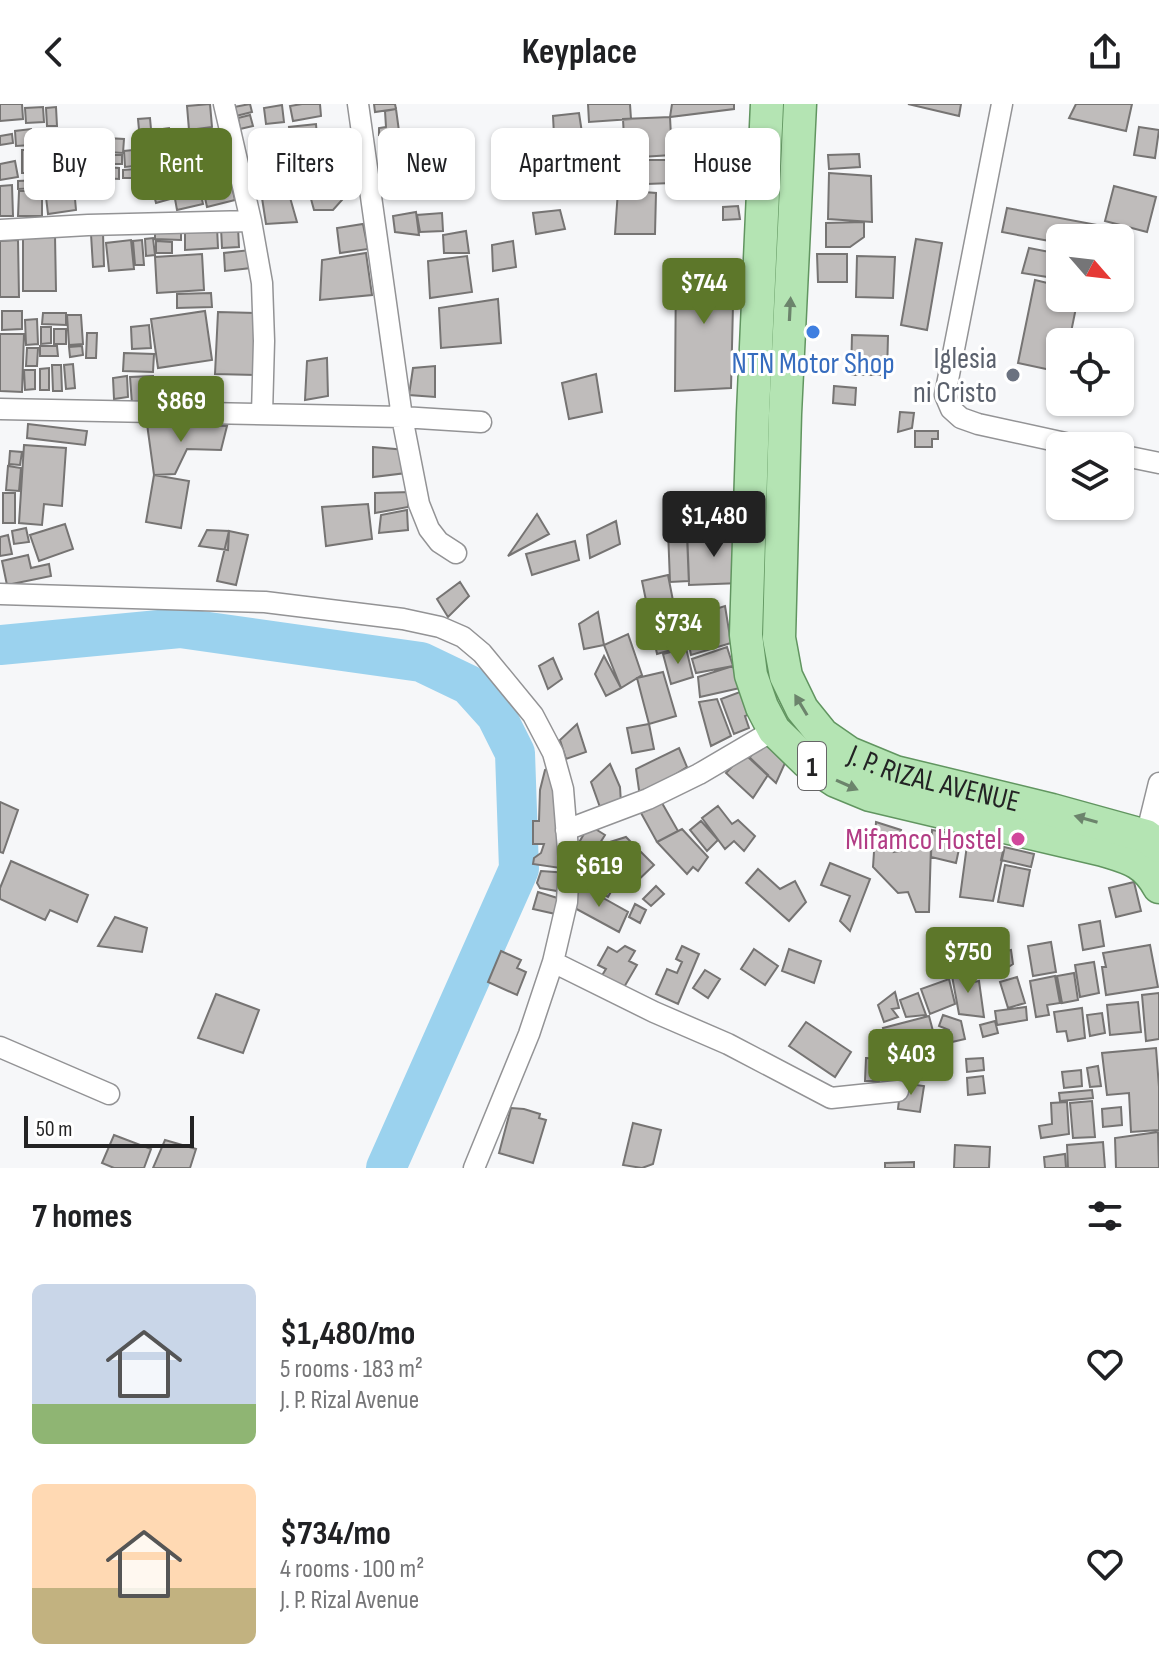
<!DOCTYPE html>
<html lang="en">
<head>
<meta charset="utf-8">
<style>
	body { margin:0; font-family:"Sofia Sans Condensed",sans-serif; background:#f2f2f2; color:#202124; height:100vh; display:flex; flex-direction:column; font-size:30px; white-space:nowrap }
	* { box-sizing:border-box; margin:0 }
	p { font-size:26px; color:#757577 }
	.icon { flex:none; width:44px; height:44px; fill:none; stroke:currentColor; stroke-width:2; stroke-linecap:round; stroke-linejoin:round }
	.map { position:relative; height:1064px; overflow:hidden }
	.side { display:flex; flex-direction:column; background:#fff; flex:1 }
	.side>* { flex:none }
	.hud { position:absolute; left:24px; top:24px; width:1112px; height:72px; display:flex; gap:16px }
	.needle { width:52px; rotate:118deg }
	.buttons { position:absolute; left:1046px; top:120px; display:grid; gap:16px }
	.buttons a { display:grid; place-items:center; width:88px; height:88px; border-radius:12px; background:#fff; box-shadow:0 2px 6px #0004; font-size:40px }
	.scale { position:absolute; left:24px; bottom:20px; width:170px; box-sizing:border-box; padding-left:8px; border:4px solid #232324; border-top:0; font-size:22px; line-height:28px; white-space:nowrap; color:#232324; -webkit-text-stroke:6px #fff; paint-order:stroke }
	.price { position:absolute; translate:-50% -68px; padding:0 18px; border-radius:8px; background:#5d772a; color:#fff; font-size:26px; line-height:52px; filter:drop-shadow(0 2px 4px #0008) }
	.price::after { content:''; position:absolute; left:50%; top:48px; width:24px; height:18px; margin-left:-12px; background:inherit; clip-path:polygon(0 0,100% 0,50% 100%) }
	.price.active { background:#222; color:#fff }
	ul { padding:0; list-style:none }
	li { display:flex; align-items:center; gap:24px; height:200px; padding:0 32px }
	li span { display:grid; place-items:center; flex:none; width:224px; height:160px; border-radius:12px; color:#555 }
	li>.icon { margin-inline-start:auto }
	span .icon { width:96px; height:96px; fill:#fffc; stroke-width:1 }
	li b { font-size:34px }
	h2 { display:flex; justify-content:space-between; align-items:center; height:96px; padding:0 32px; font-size:34px }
	.pill { padding:0 28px; border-radius:12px; background:#fff; box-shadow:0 2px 6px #0004; font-size:28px; line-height:72px }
	.pill.active { background:#5d772a; color:#fff }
	header { display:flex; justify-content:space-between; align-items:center; height:104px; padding:0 32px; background:#fff; font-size:36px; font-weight:700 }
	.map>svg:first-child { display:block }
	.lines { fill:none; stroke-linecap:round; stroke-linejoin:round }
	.river { stroke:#9bd2ee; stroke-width:40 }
	.building { fill:#bfbcbb; stroke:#767473; stroke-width:2 }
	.minor-casing { stroke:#939395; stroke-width:23 }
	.primary-casing { stroke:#619560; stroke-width:35 }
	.minor { stroke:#fff; stroke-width:20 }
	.primary { stroke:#b4e4b3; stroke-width:32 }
	.oneway { fill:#6c846c }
	.shop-dot { fill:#3f7fe0; stroke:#fff; stroke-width:3 }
	.worship-dot { fill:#6b7280; stroke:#fff; stroke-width:3 }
	.hotel-dot { fill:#d1479c; stroke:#fff; stroke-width:3 }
	.labels { text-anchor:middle; stroke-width:6; stroke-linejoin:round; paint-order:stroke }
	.shield { fill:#fff; stroke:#656566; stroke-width:2 }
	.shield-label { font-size:28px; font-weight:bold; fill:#232324 }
	.worship-label { font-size:30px; fill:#5b616d; stroke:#fff; text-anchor:end }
	.shop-label { font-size:30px; fill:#366cbe; stroke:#fff }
	.street-label { font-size:30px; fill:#232324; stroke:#fff }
	.hotel-label { font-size:30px; fill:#b23c85; stroke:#fff; text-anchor:end }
</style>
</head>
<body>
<header><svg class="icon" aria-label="back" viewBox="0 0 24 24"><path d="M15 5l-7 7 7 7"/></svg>Keyplace<svg class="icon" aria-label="share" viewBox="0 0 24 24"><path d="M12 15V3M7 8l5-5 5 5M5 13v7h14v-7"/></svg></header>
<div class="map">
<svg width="1159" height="1064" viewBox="0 0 1159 1064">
	<rect width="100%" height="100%" fill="#f6f7f9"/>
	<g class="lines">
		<path class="river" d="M0 541 180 524 421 558 469 581 496 611 515 649 519 765 386 1064"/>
	</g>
	<path class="building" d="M0 0H22L23 15 0 17Z
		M210 0 212 23 189 26 187 2Z
		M250 0 252 8 236 12 234 3Z
		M302 0H320L321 12 293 17 290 2Z
		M374 0H395L396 5 375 8Z
		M588 0H630L631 15 589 18Z
		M672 0H734V5L670 13Z
		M908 0H961L959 12Z
		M1076 0H1132L1126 27 1069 14Z
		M282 1 284 18 266 20 264 4Z
		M43 3 44 18 26 19 25 4Z
		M56 3 57 22H47L46 4Z
		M396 5 401 42 390 44 389 31H379V24L386 23 385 7Z
		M579 9 584 42 555 51 553 12Z
		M250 11 253 22 240 25 238 14Z
		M670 13 672 51 625 54 623 15Z
		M150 14 151 25 139 26 138 15Z
		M316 20 317 33 291 37 289 23Z
		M1139 23 1159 26 1155 54 1134 51Z
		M169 24 171 39 156 41 154 26Z
		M31 25 32 41 16 42 15 27Z
		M37 26H53L51 69 35 68Z
		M55 27H64V68H55Z
		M151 27 153 40 140 42 138 28Z
		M67 28H75L74 68H66Z
		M623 28 625 54 607 56V29Z
		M12 30 13 39 0 41V32Z
		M107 34 124 35 123 49 107 48Z
		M84 35 102 36 101 63 83 62Z
		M156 43 157 56 136 58V46Z
		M171 43 173 56 161 58 159 44Z
		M22 46H32V69H22Z
		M133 46 134 62 125 63 124 47Z
		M859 50 860 63 829 65 828 51Z
		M106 51H122V60H106Z
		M702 51H729V63L700 67Z
		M648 56H672V79L647 80Z
		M15 57 18 73 0 76V60Z
		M158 58 160 71 140 73 138 61Z
		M176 59 178 69 163 71 162 60Z
		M283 59 287 73 279 75 276 61Z
		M343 61 350 87 333 106H314L302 62Z
		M104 63 119 64V75L103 74Z
		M136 65V74H123V66Z
		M229 69 235 96 207 103 201 75Z
		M829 69 871 72 872 118 828 115Z
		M73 73 76 106 48 110 44 76Z
		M197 73 203 100 177 106 172 78Z
		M273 73 275 88 264 90 262 75Z
		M40 76V84L18 85V77Z
		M717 80H726V95H716Z
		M12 81 13 112H0V82Z
		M1114 82 1156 93 1147 128 1105 117Z
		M166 83 170 95 156 99 153 87Z
		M618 86 656 89 655 130H615Z
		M19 87H42V112H18Z
		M289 90 297 118 266 120 262 94Z
		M738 102 740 115 723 116V103Z
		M1007 104 1129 127 1125 152 1120 151V134H1060V139L1002 128Z
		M560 106 565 125 536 130 533 109Z
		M416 108 419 131 395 128 393 112Z
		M442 109 443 127 420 128 417 111Z
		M864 118V133L850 143H826V119Z
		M363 120 368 145 340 149 337 124Z
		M217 123 218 144 185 146V124Z
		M238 123 239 143 222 144 221 124Z
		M155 124H181V136L155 135Z
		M466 127 469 149H444L443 131Z
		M103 129 104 162 93 163 91 130Z
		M23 131H55L56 187H23Z
		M153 134 155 151 146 152 145 135Z
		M916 135 942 139 927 226 901 221Z
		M18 136 19 193H0V137Z
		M131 136 134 165 109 167 106 139Z
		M142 136 144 161H135L133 137Z
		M156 137 172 138V149H156Z
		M513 137 516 163 493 167 492 141Z
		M1029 144 1060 150V175L1022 169Z
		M250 146 251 164 225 167 224 149Z
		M366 149 372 191 320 196 322 156Z
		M202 150 204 186 157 189 155 153Z
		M817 150H847V178H818Z
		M467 152 472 188 430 194 428 157Z
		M857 152 895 153 893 194 856 193Z
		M734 159 731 284 675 287 676 160Z
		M1035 176 1060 182V194H1078L1069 238H1060V268L1018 259Z
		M211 189 212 203 177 204V190Z
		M498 195 501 239 441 244 439 204Z
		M2 207H22V225L2 226Z
		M205 207 212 256 158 264 151 215Z
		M218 208 255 209 257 271 215 270Z
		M43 209H66V221L42 220Z
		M67 211H81L83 240 69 241Z
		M37 215 38 240 26 241 25 216Z
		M149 221 151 244 132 245 131 223Z
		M41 223H51V239L41 240Z
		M54 225H66V240H54Z
		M87 229H97L96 254H86Z
		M0 230H24L22 288 0 287Z
		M852 231 888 232 887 271H851Z
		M40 242H57L58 252H40Z
		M82 242 83 251 70 253 69 243Z
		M27 244H38L37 262H26Z
		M124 249 154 250 153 268 123 267Z
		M327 254 328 292 305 296 307 257Z
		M73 260 75 284 66 285 64 261Z
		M52 261H61L62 287H53Z
		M435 262V293L409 291 413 264Z
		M49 264V286H40V265Z
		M24 266H35V285L25 286Z
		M596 270 602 308 569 315 562 279Z
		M127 272 128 293 114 295 113 274Z
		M153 272 154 298 132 300 130 273Z
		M834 282 856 284 855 301 833 299Z
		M900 308 914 309 912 324 898 328Z
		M28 320 87 327 85 341 27 334Z
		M147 320 227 322 221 346 187 345 175 370 154 371Z
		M915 327H938V335H932V343H915Z
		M24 341 66 344 62 402 44 400 42 421 19 419Z
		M373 343 406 346V369L373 373Z
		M10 347 22 348 20 361 9 360Z
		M8 362 21 364 19 387 6 386Z
		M154 371 189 377 181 424 146 418Z
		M410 388 408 403 375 409V389Z
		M3 389H15V419H3Z
		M368 400 372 435 326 442 322 403Z
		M407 406 408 426 379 429 381 411Z
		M537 410 549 430 508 452Z
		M616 417 620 440 590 454 587 431Z
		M65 420 73 445 39 457 30 431Z
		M26 424 29 438 14 440 12 427Z
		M687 425 689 477 670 478 668 426Z
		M207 426 229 427 228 446 199 442Z
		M229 427 248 431 236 481 217 477Z
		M739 429 741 479 689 481 687 432Z
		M8 431 12 450 0 452V433Z
		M575 437 579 456 532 471 526 450Z
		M28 451 31 464 49 460 51 472 7 481 2 457Z
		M668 471 682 543 657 550 642 477Z
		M460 478 469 492 448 513 437 495Z
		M725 502 731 539 691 551 684 515Z
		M598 508 604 541 584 545 579 520Z
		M628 530 642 571 621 584 604 541Z
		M727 543 733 562 696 569 692 555Z
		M686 544 693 573 671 580 663 550Z
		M604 552 621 584 606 592 595 570Z
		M553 554 562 575 548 585 539 562Z
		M733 562 740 584 700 593 698 573Z
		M663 568 676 612 649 620 637 574Z
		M748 585 757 607 745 612 749 624 734 630 721 595Z
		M717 595 731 632 711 642 699 598Z
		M577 620 586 648 566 655 560 636Z
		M649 620 654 645 632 649 627 624Z
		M764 637 785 659 776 679 749 654Z
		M679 644 687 663 640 693 636 665Z
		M745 649 768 671 753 694 726 669Z
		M610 660 620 683 621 699 601 706 591 678Z
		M550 664 566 752 560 764 533 760 534 754 541 749 544 740H533V717H539L540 686 545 666Z
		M0 698 18 706 3 749 0 748Z
		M662 699 678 727 657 738 641 709Z
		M718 702 732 720 738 716 755 732 744 747 734 737 725 745 702 714Z
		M701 717 718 736 707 747 690 726Z
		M876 718 901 726 894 748 905 746 907 736 931 741 929 808H916L908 788 898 789 873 763Z
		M589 721 605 731 600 739 621 752 607 773 572 751Z
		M682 725 708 753 698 767 693 763 687 770 657 738Z
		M932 726 962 731 956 759 931 753Z
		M626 733 654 761 632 782 623 764 630 755 610 738Z
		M967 741 1004 746 993 797 960 793Z
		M1004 743 1034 750 1031 763 1001 756Z
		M11 757 88 791 77 818 50 806 45 816 0 795V784Z
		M830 759 870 775 850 827 840 817 850 792 821 781Z
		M586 760 616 779 608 793 575 775Z
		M1005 761 1030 766 1023 802 998 798Z
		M758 765 780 785 795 777 806 798 789 817 746 779Z
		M541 767 568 769V789L540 784 537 779Z
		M1134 778 1141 807 1116 813 1109 784Z
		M580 781 628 808 619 828 571 802Z
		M656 782 664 790 651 802 643 795Z
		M538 788 564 796 560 811 533 805Z
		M635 800 646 806 640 819 629 813Z
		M115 813 147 824 142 848 98 842Z
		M1100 817 1104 842 1083 846 1079 821Z
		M1051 838 1056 868 1033 872 1028 842Z
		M952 839 959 862 937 869 930 846Z
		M1150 841 1158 883 1106 891 1102 863H1106L1103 849Z
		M625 842 635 847 629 857 637 861 623 885 601 873 606 865 598 861 608 843 617 848Z
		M682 842 699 850 678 900 656 890 667 865 677 869 682 858 676 855Z
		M754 845 778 862 765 881 741 865Z
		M789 845 821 857 814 879 782 867Z
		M1011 846 1013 860 999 869 996 849Z
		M501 847 521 856 517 864 526 868 517 891 488 878Z
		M1094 858 1099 889 1080 893 1075 861Z
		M705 866 720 875 708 894 693 884Z
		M962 866 963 874 974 872V878L979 877 984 913 959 910 952 872Z
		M1074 869 1078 896 1062 899 1057 872Z
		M1055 872 1060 899 1047 901 1049 911 1036 913 1030 877Z
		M1017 873 1025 899 1008 904 1000 878Z
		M949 875 955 900 930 910 921 885Z
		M895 888 899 904 892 905 898 913 884 918 878 901Z
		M918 889 926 911 906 913 900 896Z
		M1159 889V935L1146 937 1142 891Z
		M216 890 259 906 243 949 198 934Z
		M1138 898 1141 928 1110 931 1107 901Z
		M1026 903 1027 916 997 921 995 907Z
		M1082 904 1085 934 1068 937 1066 927 1057 928 1054 908Z
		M1102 909 1105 929 1090 932 1087 911Z
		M943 911 961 917 965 935 952 938 949 926 939 922Z
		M929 912 933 927 941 931V943L921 948 917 929 887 937 883 924Z
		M995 917 998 929 983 933 980 921Z
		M806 918 851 948 835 973 789 942Z
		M1156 944 1159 983V1026L1131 1028 1129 989 1107 991 1102 949Z
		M897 948 918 950 916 970 901 969 900 976 890 975 885 959 896 960Z
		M866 954 880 955 879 977H865Z
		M983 954 984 966 967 968 966 955Z
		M1098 962 1101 982 1090 983 1087 964Z
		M1081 966 1082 982 1064 984 1062 968Z
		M983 972 985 989 968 991 967 974Z
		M901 979 924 982 920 1008 898 1005Z
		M1092 986 1093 994 1060 997 1059 989Z
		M1092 997 1095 1033 1073 1034 1070 999Z
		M1067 998 1069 1030 1041 1034 1039 1022 1052 1020 1051 999Z
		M1121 1003 1122 1021 1103 1023 1102 1005Z
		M511 1004 524 1005 540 1010 539 1014 546 1016 533 1059 499 1049Z
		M633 1019 661 1026 653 1060 642 1064 623 1061Z
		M1158 1028 1159 1064H1116L1115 1034Z
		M114 1031 151 1045 144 1064H114L102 1059Z
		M165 1036 196 1045 190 1064H153Z
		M1103 1038 1105 1064H1068L1067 1041Z
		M955 1041 990 1043 989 1064H954Z
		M1065 1050 1066 1064H1045L1044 1053Z
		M914 1058V1064H885V1059Z"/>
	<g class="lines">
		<defs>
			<path id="minor" d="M224 0 251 117 262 179 264 237 262 310
				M358 0 402 313 419 400 429 425 439 438 456 449
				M1002 0 945 291 951 305 961 314 978 320 1079 342
				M0 126 88 121 251 117
				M0 305 402 313 481 318
				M1120 351 1159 359
				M0 490 265 498 403 515 440 523 463 533 482 549 533 611 553 649 563 685 569 758 567 798 553 858 529 930 474 1064
				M566 726 648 695 699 670 774 626
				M1143 741 1146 732 1159 679
				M553 858 654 908 728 940 831 994 898 987
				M0 943 109 990"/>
			<g id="primary">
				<path d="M767 0 753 309 746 531 751 571 762 603 774 626 807 658 836 677 870 691 1103 746C1129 754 1145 757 1159 783"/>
				<path id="s1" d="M800 0 785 310 779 534 786 572 802 605 823 631 849 649 895 668 1052 706 1146 732 1159 742"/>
			</g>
		</defs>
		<use href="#minor" class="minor-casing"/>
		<use href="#primary" class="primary-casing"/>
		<use href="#minor" class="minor"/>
		<use href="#primary" class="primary"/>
	</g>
	<defs><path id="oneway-solid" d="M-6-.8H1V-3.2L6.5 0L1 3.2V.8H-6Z" transform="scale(2)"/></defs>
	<g class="oneway">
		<use href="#oneway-solid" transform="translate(790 205) rotate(-87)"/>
		<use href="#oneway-solid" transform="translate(801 601) rotate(-121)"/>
		<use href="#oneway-solid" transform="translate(847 681) rotate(24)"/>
		<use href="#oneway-solid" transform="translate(1086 715) rotate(-164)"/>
	</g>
	<circle class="shop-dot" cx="813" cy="228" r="8"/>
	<circle class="worship-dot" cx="1013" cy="271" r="8"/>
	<circle class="hotel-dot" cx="1018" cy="735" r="8"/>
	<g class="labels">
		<rect class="shield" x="798" y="638" width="28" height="48" rx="6"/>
		<g class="shield-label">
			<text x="812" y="672">1</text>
		</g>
		<g class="worship-label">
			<text x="997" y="264">Iglesia<tspan x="997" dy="34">ni Cristo</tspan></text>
		</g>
		<g class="shop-label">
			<text x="813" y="269">NTN Motor Shop</text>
		</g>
		<g class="street-label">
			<text dy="10" stroke="none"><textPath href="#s1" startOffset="764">J. P. RIZAL AVENUE</textPath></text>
		</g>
		<g class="hotel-label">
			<text x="1002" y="745">Mifamco Hostel</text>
		</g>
	</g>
</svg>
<div class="buttons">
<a><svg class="needle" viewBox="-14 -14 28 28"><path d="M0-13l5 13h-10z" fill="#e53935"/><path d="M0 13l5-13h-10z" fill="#757577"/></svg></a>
<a><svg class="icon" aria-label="locate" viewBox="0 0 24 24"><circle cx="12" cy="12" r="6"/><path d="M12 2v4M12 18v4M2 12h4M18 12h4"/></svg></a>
<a><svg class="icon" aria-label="layers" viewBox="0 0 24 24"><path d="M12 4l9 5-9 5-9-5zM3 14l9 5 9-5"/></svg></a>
</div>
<div class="scale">50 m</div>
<b class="price" style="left:704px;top:222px">$744</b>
<b class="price" style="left:181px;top:340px">$869</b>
<b class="price active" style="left:714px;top:455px">$1,480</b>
<b class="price" style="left:678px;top:562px">$734</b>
<b class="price" style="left:599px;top:805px">$619</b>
<b class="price" style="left:968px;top:891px">$750</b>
<b class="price" style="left:911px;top:993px">$403</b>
<div class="hud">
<a class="pill">Buy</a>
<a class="pill active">Rent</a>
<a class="pill">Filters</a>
<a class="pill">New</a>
<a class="pill">Apartment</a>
<a class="pill">House</a>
</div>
</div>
<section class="side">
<h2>7 homes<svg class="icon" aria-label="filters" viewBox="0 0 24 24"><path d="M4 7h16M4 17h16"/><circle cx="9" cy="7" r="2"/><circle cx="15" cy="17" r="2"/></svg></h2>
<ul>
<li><span style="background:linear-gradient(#c9d6e8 75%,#8fb573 0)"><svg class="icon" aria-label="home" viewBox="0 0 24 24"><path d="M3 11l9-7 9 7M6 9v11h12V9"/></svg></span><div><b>$1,480/mo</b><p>5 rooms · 183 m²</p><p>J. P. Rizal Avenue</p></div><svg class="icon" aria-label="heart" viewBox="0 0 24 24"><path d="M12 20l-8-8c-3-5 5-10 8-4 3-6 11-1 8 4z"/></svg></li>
<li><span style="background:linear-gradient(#ffd9b3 65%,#c2b280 0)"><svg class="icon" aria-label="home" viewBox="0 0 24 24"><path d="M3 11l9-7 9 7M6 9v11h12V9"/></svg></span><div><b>$734/mo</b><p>4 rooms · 100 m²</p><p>J. P. Rizal Avenue</p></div><svg class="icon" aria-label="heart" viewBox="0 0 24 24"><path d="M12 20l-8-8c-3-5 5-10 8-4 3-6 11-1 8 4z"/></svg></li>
</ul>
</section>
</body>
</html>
